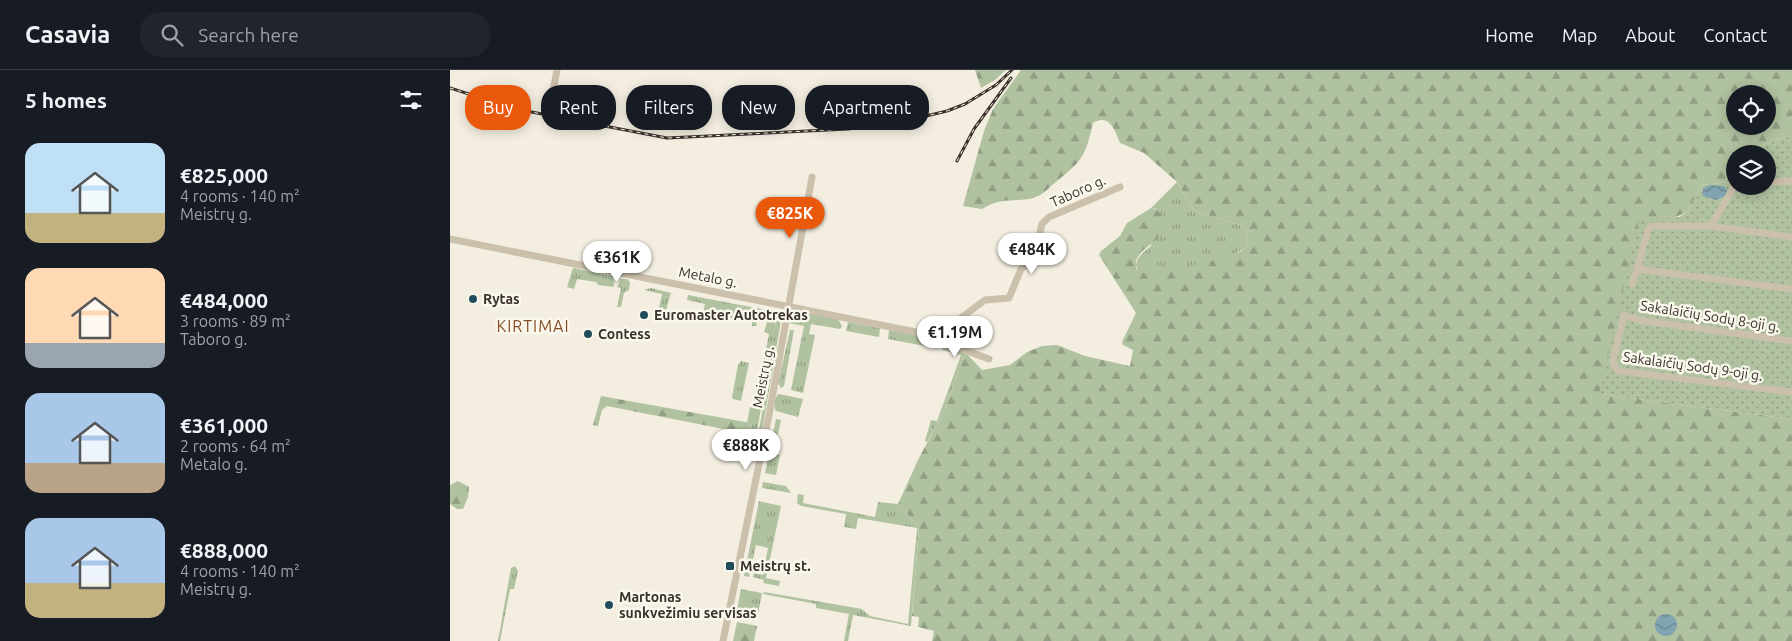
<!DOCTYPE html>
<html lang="en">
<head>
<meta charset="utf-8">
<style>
	body { margin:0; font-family:Ubuntu,sans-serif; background:#20242c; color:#f1f3f6; height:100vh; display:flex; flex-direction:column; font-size:19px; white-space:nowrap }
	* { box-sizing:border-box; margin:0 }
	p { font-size:16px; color:#9ea1a6 }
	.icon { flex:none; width:28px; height:28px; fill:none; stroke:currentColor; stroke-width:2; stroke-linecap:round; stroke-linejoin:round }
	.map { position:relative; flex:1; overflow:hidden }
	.sheet { display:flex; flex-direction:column; background:#171b24; width:450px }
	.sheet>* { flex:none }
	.top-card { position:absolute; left:15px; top:15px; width:475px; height:45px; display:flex; gap:10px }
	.buttons { position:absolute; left:1276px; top:15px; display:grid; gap:10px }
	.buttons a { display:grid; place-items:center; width:50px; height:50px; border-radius:50%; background:#171b24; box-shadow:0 2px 12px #0003; font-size:25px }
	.price { position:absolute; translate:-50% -42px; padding:0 11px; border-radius:18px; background:#fff; color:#222; font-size:16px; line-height:32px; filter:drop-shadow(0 1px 2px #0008) }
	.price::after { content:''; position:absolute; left:50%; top:30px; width:15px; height:11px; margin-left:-8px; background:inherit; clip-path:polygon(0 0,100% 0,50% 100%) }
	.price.on { background:#ea580c; color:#fff }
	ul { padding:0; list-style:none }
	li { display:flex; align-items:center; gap:15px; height:125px; padding:0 25px }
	li span { display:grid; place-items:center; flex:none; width:140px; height:100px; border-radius:15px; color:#555 }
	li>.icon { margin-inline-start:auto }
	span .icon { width:60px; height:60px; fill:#fffc; stroke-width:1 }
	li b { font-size:21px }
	h2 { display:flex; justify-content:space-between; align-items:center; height:60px; padding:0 25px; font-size:21px }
	.chip { padding:0 18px; border-radius:20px; background:#171b24; box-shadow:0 2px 12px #0003; font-size:18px; line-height:45px }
	.chip.on { background:#ea580c; color:#fff }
	header { display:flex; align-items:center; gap:30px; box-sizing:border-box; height:70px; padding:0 25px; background:#171b24; border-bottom:1px solid #363941 }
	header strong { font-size:24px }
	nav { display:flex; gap:28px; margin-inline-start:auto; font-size:18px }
	.search { width:350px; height:45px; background:#20242c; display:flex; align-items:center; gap:12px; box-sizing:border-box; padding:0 18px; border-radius:20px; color:#9ea1a6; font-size:19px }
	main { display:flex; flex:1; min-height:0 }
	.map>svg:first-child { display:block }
	.grass { fill:url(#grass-tufts) }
	.forest { fill:url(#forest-firs); fill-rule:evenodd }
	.garden { fill:url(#garden-dots) }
	.water { fill:url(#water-waves) }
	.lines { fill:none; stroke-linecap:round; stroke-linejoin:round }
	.minor { stroke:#cbc0ac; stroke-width:7 }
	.rail-casing { stroke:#3a322b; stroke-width:3 }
	.rail { stroke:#faf7ed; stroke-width:1; stroke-dasharray:4; stroke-linecap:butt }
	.poi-dot { fill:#214c5b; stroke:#faf7ed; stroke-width:2 }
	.labels { text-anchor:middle; stroke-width:5; stroke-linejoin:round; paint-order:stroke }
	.street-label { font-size:14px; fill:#3a322b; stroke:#faf7ed }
	.poi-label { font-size:14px; font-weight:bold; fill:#3a322b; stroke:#faf7ed; text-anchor:start }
	.quarter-label { font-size:16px; letter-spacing:1px; fill:#874f25; stroke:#faf7ed }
</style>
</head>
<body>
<header>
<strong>Casavia</strong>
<div class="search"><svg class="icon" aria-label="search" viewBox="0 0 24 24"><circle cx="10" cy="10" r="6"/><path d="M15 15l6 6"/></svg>Search here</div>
<nav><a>Home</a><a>Map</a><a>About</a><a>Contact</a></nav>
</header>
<main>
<section class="sheet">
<h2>5 homes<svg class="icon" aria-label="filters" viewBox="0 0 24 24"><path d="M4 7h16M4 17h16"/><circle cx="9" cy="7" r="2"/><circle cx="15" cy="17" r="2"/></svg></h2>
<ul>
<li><span style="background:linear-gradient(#bfe0f5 70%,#c2b280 0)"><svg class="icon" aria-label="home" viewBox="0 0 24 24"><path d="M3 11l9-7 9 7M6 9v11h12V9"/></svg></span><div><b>€825,000</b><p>4 rooms · 140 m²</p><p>Meistrų g.</p></div></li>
<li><span style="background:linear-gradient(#ffd9b3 75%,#9aa5b1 0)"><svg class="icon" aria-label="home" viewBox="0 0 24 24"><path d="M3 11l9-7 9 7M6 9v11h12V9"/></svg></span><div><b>€484,000</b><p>3 rooms · 89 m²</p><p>Taboro g.</p></div></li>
<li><span style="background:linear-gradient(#a9c7e8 70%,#b9a48a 0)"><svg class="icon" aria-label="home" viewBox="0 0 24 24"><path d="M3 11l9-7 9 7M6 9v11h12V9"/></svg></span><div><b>€361,000</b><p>2 rooms · 64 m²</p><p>Metalo g.</p></div></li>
<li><span style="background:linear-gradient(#a9c7e8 65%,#c2b280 0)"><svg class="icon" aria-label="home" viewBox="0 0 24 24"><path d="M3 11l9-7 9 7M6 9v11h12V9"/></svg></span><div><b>€888,000</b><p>4 rooms · 140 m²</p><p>Meistrų g.</p></div></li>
</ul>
</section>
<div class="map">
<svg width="1342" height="571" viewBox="0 0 1342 571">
	<defs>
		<pattern id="grass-tufts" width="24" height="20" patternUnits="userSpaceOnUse" patternTransform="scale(1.25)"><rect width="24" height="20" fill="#b0c2a0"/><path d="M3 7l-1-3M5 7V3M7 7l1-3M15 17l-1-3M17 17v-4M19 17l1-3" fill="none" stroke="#909e83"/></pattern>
		<pattern id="forest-firs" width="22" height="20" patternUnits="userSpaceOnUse" patternTransform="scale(1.25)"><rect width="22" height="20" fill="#b0c2a0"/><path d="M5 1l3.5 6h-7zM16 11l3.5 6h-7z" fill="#909e83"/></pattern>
		<pattern id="garden-dots" width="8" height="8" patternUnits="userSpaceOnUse" patternTransform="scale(1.25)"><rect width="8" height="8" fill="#b0c2a0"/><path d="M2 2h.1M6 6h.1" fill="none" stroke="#909e83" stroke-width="1.8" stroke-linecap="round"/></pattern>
		<pattern id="water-waves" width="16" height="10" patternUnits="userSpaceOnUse" patternTransform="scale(1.25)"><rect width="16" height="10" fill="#80a5b0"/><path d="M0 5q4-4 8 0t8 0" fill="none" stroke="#6a878f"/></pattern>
	</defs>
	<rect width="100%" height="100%" fill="#f3eee0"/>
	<path class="grass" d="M727 112 745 141 793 156 798 162 797 176C775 195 724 199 696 205 676 198 691 183 701 176L707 139 701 138Z
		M123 198 163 206 164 217 148 215 146 212 127 209 124 219 117 217Z
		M171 209H177L180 212 179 220 174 223 171 237H167L171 218 167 217Z
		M201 218 221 223 216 240 209 238 212 224 194 220Z
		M238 225 327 242 325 258 328 243 332 245 311 367 308 366 313 337 305 335 319 264 314 262 318 249 308 247 306 256H302V252L253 243 255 234 237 230Z
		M344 241 388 249 392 256 390 259 361 254 359 264 365 265 353 323 341 320 354 256 339 253 342 242Z
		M398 252 430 258 429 267 396 261Z
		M340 260H344L334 316 331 318 328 313Z
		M439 260 476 267 475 276 438 269Z
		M493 276 515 282 495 339 477 372 475 371 481 350 487 351 511 285 492 280Z
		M291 291 299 293 291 331 283 329 282 327 288 295Z
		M329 324 353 329 348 347 326 341C323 336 324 327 329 324Z
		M300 337 311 339 306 366 299 364 301 354 297 353Z
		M326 349 331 350 324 383 330 385 326 405 315 403Z
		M313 412 336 416 341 423 312 418Z
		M348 424 354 425 353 433 425 447 428 432 448 434 469 457 461 556 403 545 398 571H394L399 544 366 538V534L313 524 314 522 412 539 420 546 458 554 467 458 408 448 406 459 394 457 396 444 351 436 347 433Z
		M309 431 331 436 316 508 330 511 329 516 313 513 314 510 303 507 304 503 313 505 318 478 306 475 299 507 294 506Z
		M65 496 68 501 64 519H60L50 571H48L61 498Z
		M291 519 312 523 308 544 287 540Z"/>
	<path class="forest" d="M525 0H556L545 10 531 18Z
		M571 0H1342V65L1300 79 1298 84H1285V106L1278 112 1252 115 1237 142 1221 149 1150 324 1342 349V571H482L484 561 468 557 469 547 462 546 469 457 448 434 468 390 495 339 515 282 532 300 560 295 577 282 592 276 607 275 635 286 680 296 683 280 673 275 672 272 686 243 649 185 651 181 670 166 677 153 701 138C707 139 710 141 712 148 717 171 695 174 688 187 685 191 686 194 686 199L696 204 755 193 790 182 797 176 798 162 793 156 745 141 727 112 694 83 670 73C665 61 660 43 643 53 635 87 633 90 606 112 600 116 594 124 588 126 571 134 553 125 532 139L513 136 534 61 543 39ZM1285 24H1318V56H1285Z
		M151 326 301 353 299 364 157 336 152 340 148 356 143 355Z
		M8 411 19 417 18 427 13 439H7L0 434V415Z
		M287 552 307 556 304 571H283Z"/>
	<path class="garden" d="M1342 65V349L1149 324 1189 150 1229 147 1237 142 1252 115 1278 112 1285 106V116H1318V84H1298L1300 79Z"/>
	<path class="water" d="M1260 115 1274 116 1277 120 1276 126 1266 130 1253 126V118Z
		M1205 555a11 11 0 1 1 22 0a11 11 0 1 1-22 0Z"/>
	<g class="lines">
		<path class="minor" d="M103 21 107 0
			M1318 112 1342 111
			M1261 156 1285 115
			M0 169 481 265 495 273 539 289
			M1187 199 1198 160 1201 156H1261L1342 167
			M1182 214 1187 199 1342 219
			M481 265 492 262 535 230 559 228 571 199 584 189 592 154 599 147 670 117
			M1342 271 1188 250 1174 245 1163 291 1165 298 1169 301 1342 322
			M273 571 319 345 362 107"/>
		<defs>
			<path id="rail" d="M0 18 66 39 217 68 398 59 451 52 497 41 515 34 546 15 562 0
				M507 91 524 59 561 8"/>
		</defs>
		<use href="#rail" class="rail-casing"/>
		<use href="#rail" class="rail"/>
	</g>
	<g class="poi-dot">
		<circle cx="23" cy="229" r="5"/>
		<circle cx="194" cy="245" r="5"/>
		<circle cx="138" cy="264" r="5"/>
		<rect x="275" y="491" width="10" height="10" rx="2.5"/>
		<circle cx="159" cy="535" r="5"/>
	</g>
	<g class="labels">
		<g class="street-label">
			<text transform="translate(628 121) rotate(-24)" y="5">Taboro g.</text>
			<text transform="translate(258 207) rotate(11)" y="5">Metalo g.</text>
			<text transform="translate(1260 246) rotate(9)" y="5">Sakalaičių Sodų 8-oji g.</text>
			<text transform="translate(1243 296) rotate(8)" y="5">Sakalaičių Sodų 9-oji g.</text>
			<text transform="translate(313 307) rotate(-79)" y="5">Meistrų g.</text>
		</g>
		<g class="poi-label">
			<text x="33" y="234">Rytas</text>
			<text x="204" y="250">Euromaster Autotrekas</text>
			<text x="148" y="269">Contess</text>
			<text x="290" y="501">Meistrų st.</text>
			<text x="169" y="532">Martonas<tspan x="169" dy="16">sunkvežimiu servisas</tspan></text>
		</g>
		<g class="quarter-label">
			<text x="83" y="262">KIRTIMAI</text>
		</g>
	</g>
</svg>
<div class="buttons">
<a><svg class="icon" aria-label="locate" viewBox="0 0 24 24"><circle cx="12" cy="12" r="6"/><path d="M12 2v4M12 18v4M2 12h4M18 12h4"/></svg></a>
<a><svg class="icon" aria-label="layers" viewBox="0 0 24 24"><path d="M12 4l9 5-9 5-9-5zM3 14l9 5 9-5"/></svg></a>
</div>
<b class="price on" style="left:340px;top:169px">€825K</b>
<b class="price" style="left:582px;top:205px">€484K</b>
<b class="price" style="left:167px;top:213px">€361K</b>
<b class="price" style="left:505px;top:288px">€1.19M</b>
<b class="price" style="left:296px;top:401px">€888K</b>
<div class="top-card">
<a class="chip on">Buy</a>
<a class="chip">Rent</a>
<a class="chip">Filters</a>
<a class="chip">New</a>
<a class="chip">Apartment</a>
</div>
</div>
</main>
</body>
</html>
